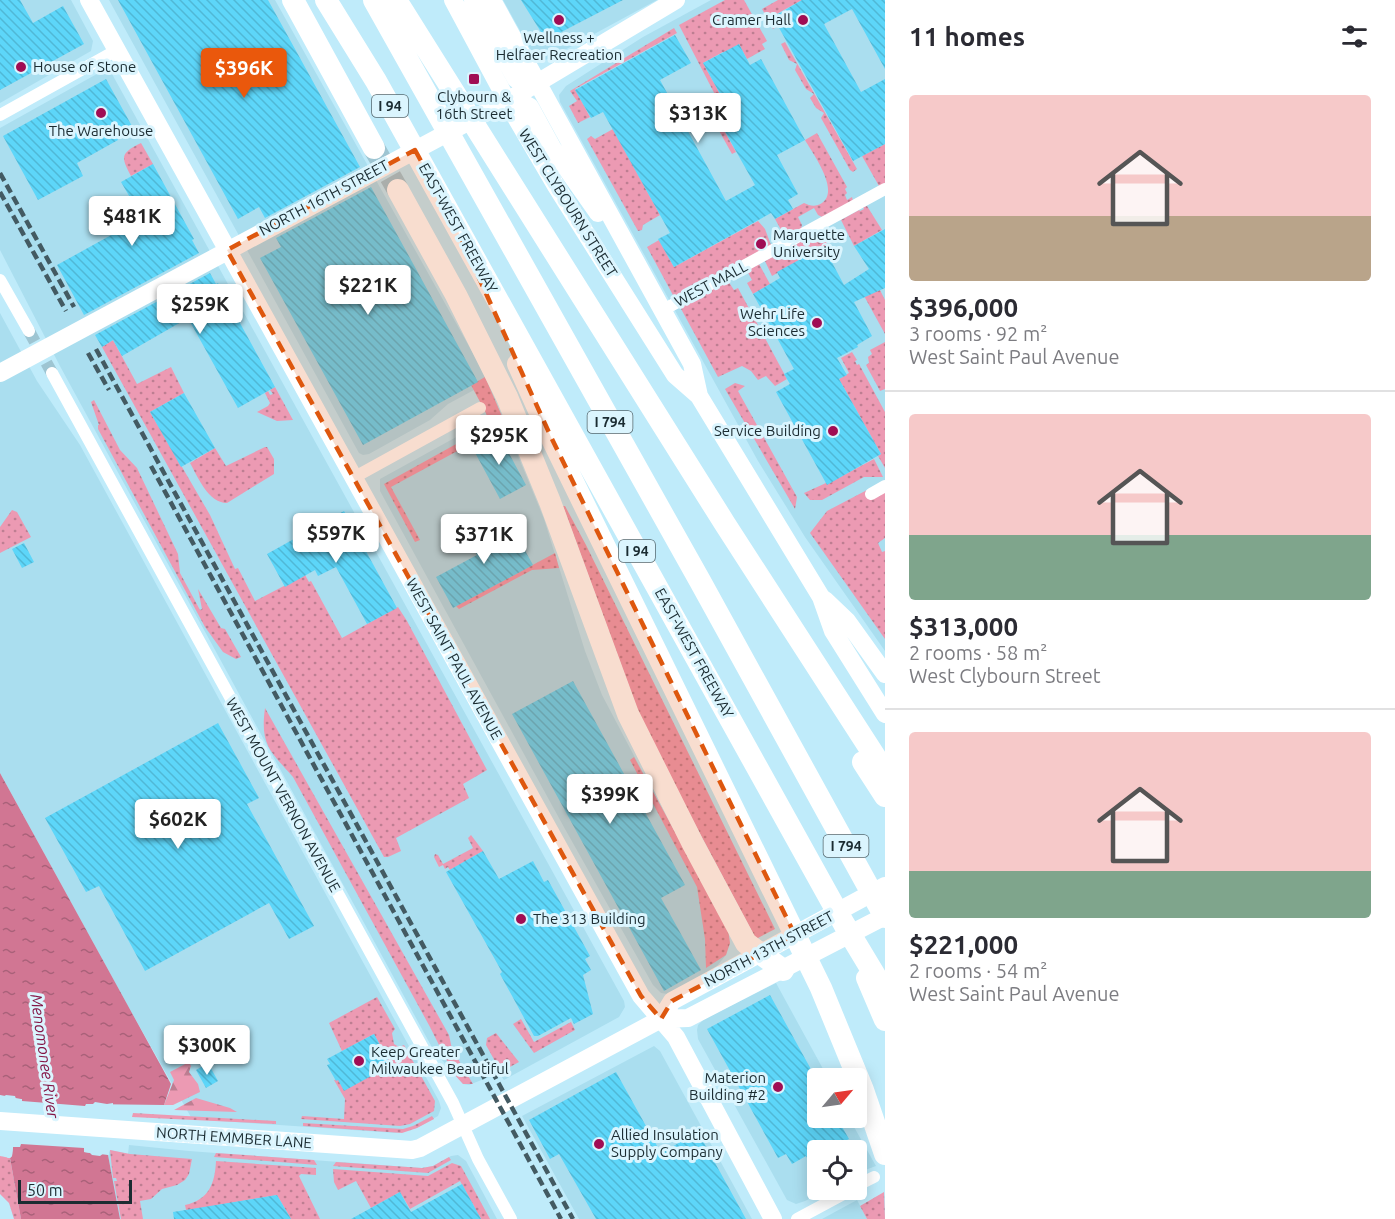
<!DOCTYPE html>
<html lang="en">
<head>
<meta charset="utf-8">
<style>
	body { margin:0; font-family:Ubuntu,sans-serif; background:#f7f7f7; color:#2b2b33; height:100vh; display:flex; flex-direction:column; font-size:22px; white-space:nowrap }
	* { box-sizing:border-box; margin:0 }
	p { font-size:20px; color:#7c7c81 }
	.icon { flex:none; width:33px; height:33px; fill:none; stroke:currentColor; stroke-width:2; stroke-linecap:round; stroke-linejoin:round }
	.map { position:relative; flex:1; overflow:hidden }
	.panel { display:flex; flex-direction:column; background:#fff; width:510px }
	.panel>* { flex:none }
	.needle { width:39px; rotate:61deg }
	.fabs { position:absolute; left:807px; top:1068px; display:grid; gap:12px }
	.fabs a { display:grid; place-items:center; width:60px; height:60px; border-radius:6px; background:#fff; box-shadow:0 3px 15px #0003; font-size:30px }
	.scale { position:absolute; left:18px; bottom:15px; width:114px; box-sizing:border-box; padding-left:6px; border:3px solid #1b2c32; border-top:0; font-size:16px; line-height:21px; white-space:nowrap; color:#1b2c32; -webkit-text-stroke:4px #dbf5fe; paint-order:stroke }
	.price { position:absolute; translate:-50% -51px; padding:0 14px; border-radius:6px; background:#fff; color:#222; font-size:20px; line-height:39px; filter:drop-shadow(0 2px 3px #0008) }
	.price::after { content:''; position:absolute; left:50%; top:36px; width:18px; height:14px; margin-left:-9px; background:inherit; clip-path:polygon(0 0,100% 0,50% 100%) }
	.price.current { background:#ea580c; color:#fff }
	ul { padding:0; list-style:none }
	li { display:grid; align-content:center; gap:12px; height:318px; padding:0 24px }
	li+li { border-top:2px solid #e1e1e2 }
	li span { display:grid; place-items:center; height:186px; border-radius:6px; color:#555 }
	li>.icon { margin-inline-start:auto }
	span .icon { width:108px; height:108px; fill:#fffc; stroke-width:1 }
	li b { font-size:26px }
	h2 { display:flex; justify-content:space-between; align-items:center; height:72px; padding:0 24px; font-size:26px }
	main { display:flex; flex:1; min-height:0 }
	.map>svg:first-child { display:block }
	.built { fill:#aadeef }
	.grass { fill:url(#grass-dots) }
	.forest { fill:url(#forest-firs) }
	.water { fill:url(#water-ripples) }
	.pier { fill:#bfebfa }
	.building { fill:url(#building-back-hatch) }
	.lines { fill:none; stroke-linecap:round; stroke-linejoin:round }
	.street-tunnel { stroke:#9ec5d2; stroke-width:12; stroke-dasharray:12 6; stroke-linecap:butt }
	.highway-tunnel { stroke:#9ec5d2; stroke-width:22; stroke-dasharray:22 11; stroke-linecap:butt }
	.street { stroke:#fff; stroke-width:12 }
	.secondary { stroke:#fff; stroke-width:18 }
	.highway { stroke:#fff; stroke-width:22 }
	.rail { stroke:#435a62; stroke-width:4.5; stroke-dasharray:9 4.5; stroke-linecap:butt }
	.marked { fill:#de570e; fill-opacity:0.2; stroke:#de570e; stroke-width:4.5; stroke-dasharray:12 8; stroke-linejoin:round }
	.poi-dot { fill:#a00d54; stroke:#dbf5fe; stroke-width:2 }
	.labels { text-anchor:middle; stroke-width:6; stroke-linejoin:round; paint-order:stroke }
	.shield { fill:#dbf5fe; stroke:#55686f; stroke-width:1.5 }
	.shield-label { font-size:14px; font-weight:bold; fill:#1b2c32 }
	.poi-label { font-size:15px; fill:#1b2c32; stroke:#dbf5fe; text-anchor:start }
	.street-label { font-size:15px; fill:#1b2c32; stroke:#dbf5fe }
	.water-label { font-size:16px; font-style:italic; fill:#841646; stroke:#dbf5fe }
</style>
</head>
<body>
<main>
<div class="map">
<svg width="885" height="1219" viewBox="0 0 885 1219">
	<defs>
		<pattern id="grass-dots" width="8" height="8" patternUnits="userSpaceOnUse" patternTransform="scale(1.5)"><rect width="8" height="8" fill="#ec9ab3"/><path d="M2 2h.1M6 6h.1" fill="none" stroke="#be7e92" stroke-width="1.8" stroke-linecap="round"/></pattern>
		<pattern id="forest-firs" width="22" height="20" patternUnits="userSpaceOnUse" patternTransform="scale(1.5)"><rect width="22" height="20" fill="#ec9ab3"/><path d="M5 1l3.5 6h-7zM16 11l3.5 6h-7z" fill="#be7e92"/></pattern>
		<pattern id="water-ripples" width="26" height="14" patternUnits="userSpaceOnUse" patternTransform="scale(1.5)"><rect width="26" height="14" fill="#d17693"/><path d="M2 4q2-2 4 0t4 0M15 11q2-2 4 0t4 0" fill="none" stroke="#a96179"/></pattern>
		<pattern id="building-back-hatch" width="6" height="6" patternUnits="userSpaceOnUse" patternTransform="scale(1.5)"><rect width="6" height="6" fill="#5dd6f9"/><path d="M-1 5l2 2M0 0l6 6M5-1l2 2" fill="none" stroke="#50b8d6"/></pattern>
	</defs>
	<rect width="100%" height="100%" fill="#bfebfa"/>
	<path class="built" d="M0 0H71L93 41 91 51 0 103Z
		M109 0H275L484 373 544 519 585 651 602 695 729 936 726 955 717 966 668 994 661 993 653 985 565 829 380 491V479L489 419 474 390 448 404 430 420 369 454 363 455 359 453Z
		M503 0H657L548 59 542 61 533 54Z
		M711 0H885V651L805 537 758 461 560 102 559 95 566 86 643 37Z
		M104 70 112 74 624 1001 625 1007 619 1017 504 1080 499 1073 469 1085 463 1084 434 1051 61 368 0 250V128Z
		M0 313 37 381 80 445 439 1101 441 1108 438 1116 417 1128 396 1133 192 1119 128 1006 0 773Z
		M776 983 828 1078H818V1118H849L876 1166 857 1173 856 1150H818V1190H827L805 1201 796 1204 787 1200 698 1039 697 1030 698 1025 704 1019Z
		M654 1046 660 1051 752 1219H579L522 1116Z
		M129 1145 189 1151 422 1168 433 1166 451 1156 458 1155 466 1161 497 1219H120L108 1155 110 1150 128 1154Z
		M857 1200 867 1219H822Z"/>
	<path class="grass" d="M725 0H744L767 41 762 44 765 49 747 59 739 44 728 60 723 52 703 63 731 114 719 121 736 152 732 154 713 120 724 112 679 25Z
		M778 0H802L773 16 778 26 773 29 771 26 772 21 766 16 762 9Z
		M674 28 677 33 575 89 590 117 578 123 569 106 577 101 570 91Z
		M785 42 857 169 853 172 850 170 821 118 824 113 816 108 810 98 814 94 806 89 795 70 797 64 789 60 781 44Z
		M613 129 660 215 643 225 642 230 638 231 587 139 591 136 595 139Z
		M817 133 847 187 845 189 847 193 845 195 847 200 852 197 853 201 822 217 818 215 814 208 798 217 802 225 801 229 785 237 775 219 804 203C810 206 816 207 822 203 840 190 813 154 805 140Z
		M141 143 153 164 131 176C120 156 121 153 141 143Z
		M885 144V183L879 186 862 156Z
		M867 206 882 230 854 246 841 220 859 210 860 211 864 209 863 207Z
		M758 221 765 229 771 245 674 297 647 247 659 240 674 267Z
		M819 232H822L828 246 818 251 817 250 772 276 765 261Z
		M759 264 770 284 753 294 747 283 752 280 747 271Z
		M728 281 734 290 738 288 787 379 775 386 766 376 758 380 751 371 742 366 718 377 680 307Z
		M858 285 880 290 885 300V334Z
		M113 340 137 384 171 367 184 393 150 412 210 515 235 569 238 568 255 601 305 575 309 582 311 581 342 638 398 607 407 621 487 770 463 784 469 798 396 838 401 851 388 857H384L102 347Z
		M885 342V389L880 391 866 365 869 363 868 357 872 354 870 350Z
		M852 352 857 360 855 361 857 365 859 364 885 412V468L878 456 881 454 839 379 849 373 841 358Z
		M485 377 507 428 498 433 491 426 485 411 471 385Z
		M735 383 745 386 738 391 797 497 795 509 725 389Z
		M275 387 293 420 277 421 257 412 268 406 270 403 265 393 268 391 270 395 273 394 270 390Z
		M94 400 120 450 137 468 178 554 180 573 200 610 202 609 198 589 221 628 225 629 241 657 236 659 223 652 205 627 98 429V425H99L91 402Z
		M458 443 461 449 391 487 420 540 415 542 384 484Z
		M265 447H267L274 459V474L227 503C208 503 198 477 190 463L215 448 226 466Z
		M874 459 883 477H864L822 500H810L804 493 826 483 827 484Z
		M867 490 885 492V538L878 543 882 552 885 551V639L810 533 827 511Z
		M563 506H565L586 545 775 929 756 939 645 730Z
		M12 510 17 512 31 537 0 553V527Z
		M555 553 559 568 532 570 459 609 456 606Z
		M265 708 449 1035 452 1049 473 1084H463L453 1073 430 1027 293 777C270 751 260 745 265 708Z
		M634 757 728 929 730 943 726 955 706 968 705 939 697 887 630 760Z
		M471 835 483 851 450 870 448 867 445 869 443 865 439 867 434 857 435 854 438 855 443 864 473 848 468 838Z
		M377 997 395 1029 392 1033 394 1044 399 1047 404 1045 435 1101 434 1111 410 1124 400 1126 301 1119 302 1116 344 1119 345 1099 334 1080 390 1065 374 1034 342 1051 329 1023Z
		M521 1019 534 1042 571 1022 575 1030 534 1053 513 1024Z
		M496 1033 519 1062 501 1072 486 1045 487 1038Z
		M133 1113 276 1121V1124L132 1117Z
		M432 1116 434 1119 417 1128 402 1133 303 1126V1123L403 1129 413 1126Z
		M110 1150 130 1154 192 1159 189 1174 185 1180 177 1185 162 1189 151 1199 140 1201 143 1219H121L114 1181H117L116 1178H113Z
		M216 1153 314 1160 317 1165 214 1157Z
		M0 1156 10 1158 21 1219H14L9 1203 0 1194Z
		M449 1157 451 1160 428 1173 333 1166 336 1162 422 1168 433 1166Z
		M216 1161 316 1168V1175L301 1174 299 1176 320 1219H291L277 1195 190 1210 188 1219 185 1205C209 1200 215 1183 216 1161Z
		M452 1163 461 1166 490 1219H481L479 1215 476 1216 474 1206 460 1181 410 1209 400 1192 371 1208 356 1181 338 1190 334 1182 333 1169 428 1176Z
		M884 1192 885 1219H867L860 1206Z"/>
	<path class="forest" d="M189 1062 191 1066 189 1072 198 1084 200 1092 173 1105H164L174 1080 170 1072Z
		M196 1098 230 1108 237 1112 174 1110Z"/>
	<path class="water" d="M0 773 171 1084 164 1105 86 1104 84 1152 108 1155 120 1219H21L10 1158 12 1156 13 1147H20L21 1099 0 1095Z"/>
	<path class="pier" d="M0 1095 3 1097 6 1095 15 1096 16 1099H22V1101L85 1106 86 1104H93L95 1102 107 1104 113 1103V1105L130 1106 132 1108H113L110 1106 96 1105 88 1107 87 1149 100 1153 105 1150 109 1153V1155L104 1153 100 1156 92 1155 90 1153 84 1152V1148L21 1144 20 1147H13L12 1156 10 1158H7L9 1155 10 1145 17 1144 18 1102 15 1101 13 1099H2Z"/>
	<path class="building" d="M0 0H20L33 23 63 6 84 44 0 90Z
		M118 0H268L360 167 265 218 259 207 238 219Z
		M521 0H623L546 40Z
		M802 0H885V69L852 9 824 24 861 92 885 79V144L853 161 773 17Z
		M675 35 691 63 660 80 726 201 755 185 719 121 731 114 703 63 739 44 750 65 761 59 805 140 777 155 798 194 788 200 793 209 775 219 771 213 674 267 658 239 670 233 603 112 591 118 575 90Z
		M106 79 133 128 117 137 118 140 77 163 83 176 38 200 3 136Z
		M153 164 194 239 192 240 199 253 84 315 57 265 142 218 121 182Z
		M371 187 478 382 363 445 260 258 281 247 276 238Z
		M885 229V288L854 302 872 336 857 345 858 347 837 358 847 375 839 379 881 454 827 485 776 392 790 384 784 374 794 369 753 294 780 278 777 272 817 250 821 256 827 253 844 285 869 269 854 246Z
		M210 273 216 284 218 283 275 387 238 408 188 318 122 356 113 340 102 347 95 335Z
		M184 393 215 448 181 467 150 412Z
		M498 433 526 485 500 499 472 447Z
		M344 511 397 608 367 624 336 567 318 576 315 570 285 587 267 554Z
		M490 521 501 542 516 534 533 565 453 608 436 577 477 555 465 534Z
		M24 543 34 562 22 568 12 549Z
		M573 681 685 885 661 898 701 970 664 991 512 714Z
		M218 723 259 798 247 804 314 926 289 939 269 903 145 971 99 886 86 892 45 818Z
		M483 851 499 879 533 861 544 882 548 880 590 956 585 959 591 970 583 975 593 1014 574 1024 571 1018 538 1036H534L500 974 502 972 446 872Z
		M770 995 818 1082V1118H837L849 1139 845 1141 851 1150H818V1176L806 1156 792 1164 786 1154 778 1158 707 1029Z
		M374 1034 391 1065 344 1091 338 1080 336 1081 327 1065 330 1064 327 1059Z
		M208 1063 218 1081 206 1088 196 1070Z
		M616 1072 661 1153 698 1132 746 1219H596L559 1154 550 1159 529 1120Z
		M462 1184 481 1219H351L400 1192 411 1212Z
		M277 1195 291 1219H174L173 1212Z"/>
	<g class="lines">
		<path class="street-tunnel" d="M29 331 52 373"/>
		<path class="highway-tunnel" d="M374 148 398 190"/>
		<path class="street" d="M0 115 117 50
			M0 280 29 331
			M663 310 885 189
			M52 373 453 1103 478 1159 511 1219
			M353 478 480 408
			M871 494 885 486
			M856 1186 874 1177
			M797 1219 851 1190"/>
		<path class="secondary" d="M89 0 641 996 676 1037 773 1219
			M453 0 518 121 556 186 675 375 699 396 821 597 833 631 885 714
			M473 0 516 79 525 85 537 83
			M492 0 692 364 699 396
			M507 101 517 100 530 107 553 149 598 213
			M0 373 507 101 676 0
			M825 600 847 621 885 674
			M661 1019 672 1001 885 886
			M0 1121 412 1150 420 1148 661 1019 688 1018 885 916"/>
		<path class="highway" d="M293 0 374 148
			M326 0 376 81 844 924 885 992
			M374 0 700 581 885 917
			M396 0 725 524 885 772
			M398 190 456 295 507 397 550 502 628 714 693 844 746 943 783 970
			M518 364 551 437 821 988 863 1090 885 1154
			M863 762 885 796
			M867 978 885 1020"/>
		<path class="rail" d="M0 173 74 307
			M0 192 66 311
			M96 349 573 1219
			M88 353 109 390
			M151 466 561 1219"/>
	</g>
	<path class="marked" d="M415 150 451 216 551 437 795 935 672 1001 661 1019 641 996 227 250Z"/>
	<g class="poi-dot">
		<circle cx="559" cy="20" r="6"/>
		<circle cx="803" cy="20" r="6"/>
		<circle cx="21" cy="67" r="6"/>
		<rect x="468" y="73" width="12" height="12" rx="3"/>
		<circle cx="101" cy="113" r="6"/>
		<circle cx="761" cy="244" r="6"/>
		<circle cx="817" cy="323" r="6"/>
		<circle cx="833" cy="431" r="6"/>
		<circle cx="521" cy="919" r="6"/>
		<circle cx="359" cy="1061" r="6"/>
		<circle cx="778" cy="1087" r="6"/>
		<circle cx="599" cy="1144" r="6"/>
	</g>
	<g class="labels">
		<g class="shield">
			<rect x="372" y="95" width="36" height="22" rx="4.5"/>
			<rect x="587.5" y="411" width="45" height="22" rx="4.5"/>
			<rect x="619" y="540" width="36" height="22" rx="4.5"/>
			<rect x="823.5" y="835" width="45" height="22" rx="4.5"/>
		</g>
		<g class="shield-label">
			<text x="390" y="111">I 94</text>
			<text x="610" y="427">I 794</text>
			<text x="637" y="556">I 94</text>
			<text x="846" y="851">I 794</text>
		</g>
		<g class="poi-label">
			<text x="791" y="25" text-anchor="end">Cramer Hall</text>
			<text x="559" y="43" text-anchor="middle">Wellness +<tspan x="559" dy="17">Helfaer Recreation</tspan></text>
			<text x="33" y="72">House of Stone</text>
			<text x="474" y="102" text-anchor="middle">Clybourn &amp;<tspan x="474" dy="17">16th Street</tspan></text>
			<text x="101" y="136" text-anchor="middle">The Warehouse</text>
			<text x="773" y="240">Marquette<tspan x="773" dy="17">University</tspan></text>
			<text x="805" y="319" text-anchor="end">Wehr Life<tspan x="805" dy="17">Sciences</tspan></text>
			<text x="821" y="436" text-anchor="end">Service Building</text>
			<text x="533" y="924">The 313 Building</text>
			<text x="371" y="1057">Keep Greater<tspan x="371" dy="17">Milwaukee Beautiful</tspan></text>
			<text x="766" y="1083" text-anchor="end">Materion<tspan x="766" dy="17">Building #2</tspan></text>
			<text x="611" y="1140">Allied Insulation<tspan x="611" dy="17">Supply Company</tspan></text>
		</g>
		<g class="street-label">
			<text transform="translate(324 198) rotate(-28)" y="5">NORTH 16TH STREET</text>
			<text transform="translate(568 203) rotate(58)" y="5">WEST CLYBOURN STREET</text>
			<text transform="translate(458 228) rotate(61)" y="5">EAST-WEST FREEWAY</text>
			<text transform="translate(711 284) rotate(-28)" y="5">WEST MALL</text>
			<text transform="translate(694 653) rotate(61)" y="5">EAST-WEST FREEWAY</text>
			<text transform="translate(454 659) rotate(61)" y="5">WEST SAINT PAUL AVENUE</text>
			<text transform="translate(283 795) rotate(61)" y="5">WEST MOUNT VERNON AVENUE</text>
			<text transform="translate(769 949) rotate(-28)" y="5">NORTH 13TH STREET</text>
			<text transform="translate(234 1138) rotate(4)" y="5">NORTH EMMBER LANE</text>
		</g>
		<g class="water-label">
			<text transform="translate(45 1056) rotate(82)" y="6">Menomonee River</text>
		</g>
	</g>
</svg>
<div class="fabs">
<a><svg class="needle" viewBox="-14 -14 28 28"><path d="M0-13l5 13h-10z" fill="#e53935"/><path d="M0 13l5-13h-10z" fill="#7c7c81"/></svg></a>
<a><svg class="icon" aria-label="locate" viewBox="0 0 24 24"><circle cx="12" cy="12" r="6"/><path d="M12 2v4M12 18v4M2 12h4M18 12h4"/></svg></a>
</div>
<div class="scale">50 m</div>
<b class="price current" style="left:244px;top:99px">$396K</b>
<b class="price" style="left:698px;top:144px">$313K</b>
<b class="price" style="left:132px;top:247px">$481K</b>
<b class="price" style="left:368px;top:316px">$221K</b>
<b class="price" style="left:200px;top:335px">$259K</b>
<b class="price" style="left:499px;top:466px">$295K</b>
<b class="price" style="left:336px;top:564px">$597K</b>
<b class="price" style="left:484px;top:565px">$371K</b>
<b class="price" style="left:610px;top:825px">$399K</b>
<b class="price" style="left:178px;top:850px">$602K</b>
<b class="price" style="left:207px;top:1076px">$300K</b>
</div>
<section class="panel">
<h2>11 homes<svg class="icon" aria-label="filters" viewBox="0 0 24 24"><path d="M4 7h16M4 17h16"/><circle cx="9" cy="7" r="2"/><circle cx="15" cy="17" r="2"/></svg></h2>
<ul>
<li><span style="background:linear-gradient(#f6c9c9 65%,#b9a48a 0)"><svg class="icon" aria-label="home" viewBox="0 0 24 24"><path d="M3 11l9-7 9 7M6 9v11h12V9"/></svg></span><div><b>$396,000</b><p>3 rooms · 92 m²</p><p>West Saint Paul Avenue</p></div></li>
<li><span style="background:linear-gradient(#f6c9c9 65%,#7fa58c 0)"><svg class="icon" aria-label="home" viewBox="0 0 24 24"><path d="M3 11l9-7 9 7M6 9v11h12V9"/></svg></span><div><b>$313,000</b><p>2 rooms · 58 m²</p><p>West Clybourn Street</p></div></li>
<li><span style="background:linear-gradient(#f6c9c9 75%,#7fa58c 0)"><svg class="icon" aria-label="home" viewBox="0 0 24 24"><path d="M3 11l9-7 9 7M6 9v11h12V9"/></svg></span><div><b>$221,000</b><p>2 rooms · 54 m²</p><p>West Saint Paul Avenue</p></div></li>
</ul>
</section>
</main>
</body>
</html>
